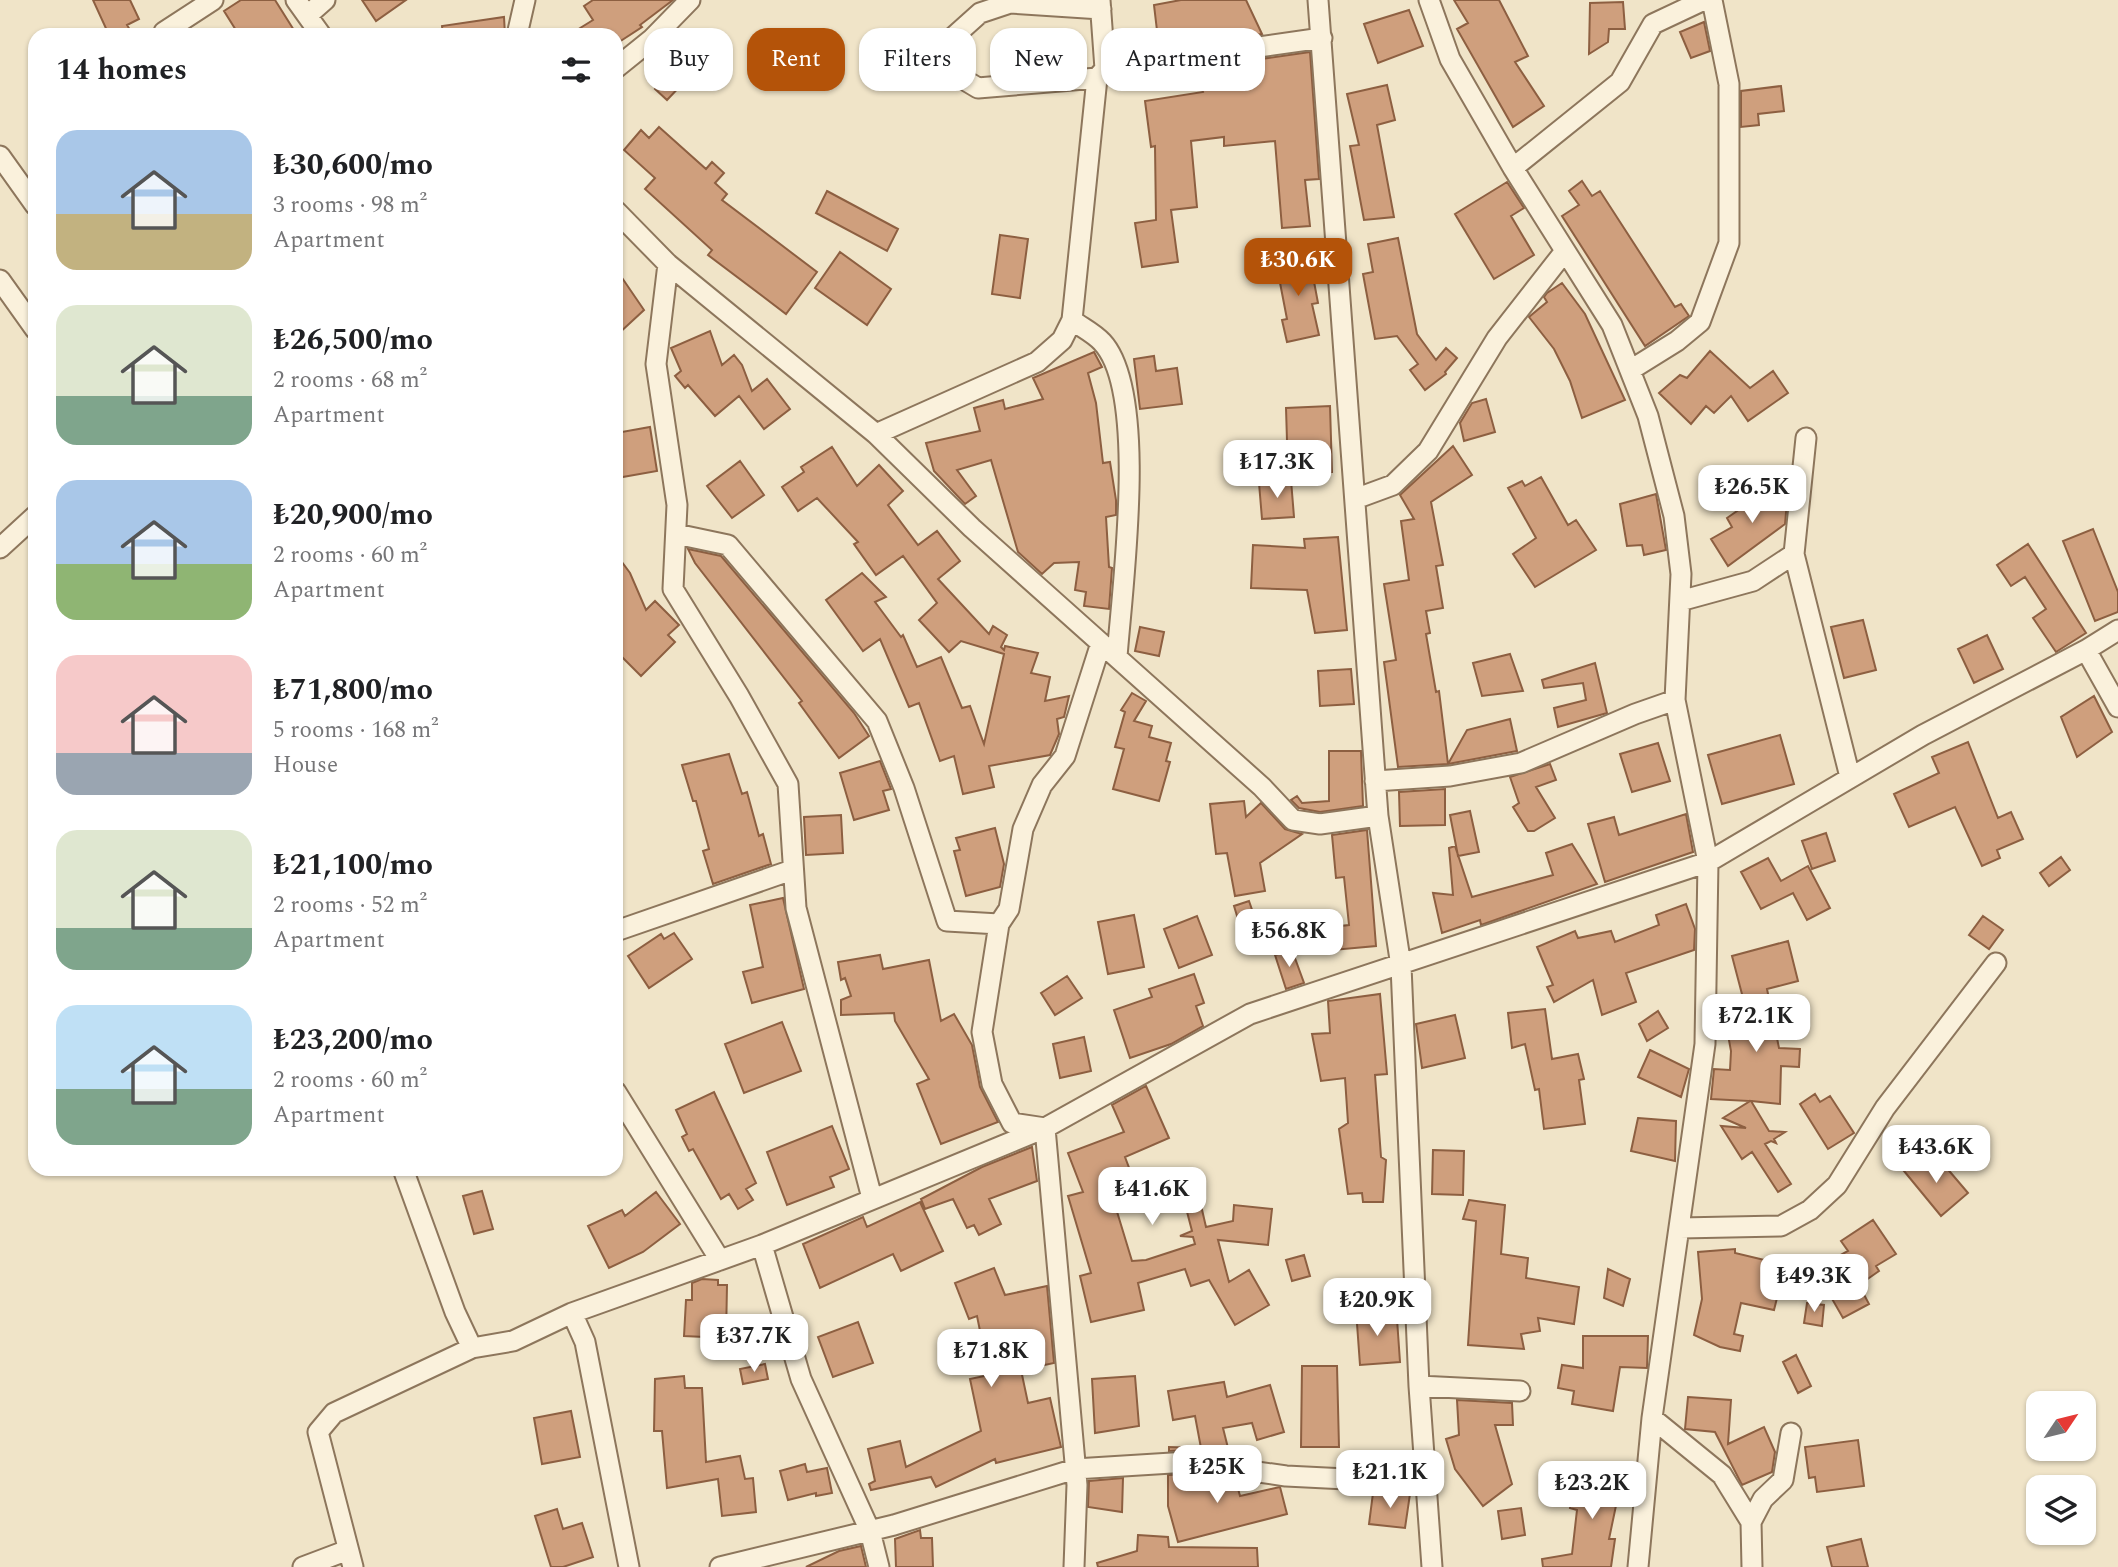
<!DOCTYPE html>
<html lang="en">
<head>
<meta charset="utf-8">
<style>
	body { margin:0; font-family:Spectral,serif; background:#f6f6f6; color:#202124; height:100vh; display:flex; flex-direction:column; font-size:26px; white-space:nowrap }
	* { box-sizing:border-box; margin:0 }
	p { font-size:23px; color:#757577 }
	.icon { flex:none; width:38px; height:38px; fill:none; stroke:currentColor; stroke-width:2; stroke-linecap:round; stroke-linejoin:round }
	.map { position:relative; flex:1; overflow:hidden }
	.drawer { position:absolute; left:28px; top:28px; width:595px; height:1148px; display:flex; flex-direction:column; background:#fff; border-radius:21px; box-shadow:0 2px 5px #0004 }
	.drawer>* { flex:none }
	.guide { position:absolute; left:644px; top:28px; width:665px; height:63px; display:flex; gap:14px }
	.needle { width:46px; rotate:55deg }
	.tools { position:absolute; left:2026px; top:1391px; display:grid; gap:14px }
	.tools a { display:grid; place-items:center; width:70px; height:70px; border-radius:14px; background:#fff; box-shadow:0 2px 5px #0004; font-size:35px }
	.price { position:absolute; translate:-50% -60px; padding:0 16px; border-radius:14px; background:#fff; color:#222; font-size:23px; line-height:46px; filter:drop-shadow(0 2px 4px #0008) }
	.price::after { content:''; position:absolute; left:50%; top:42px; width:21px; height:16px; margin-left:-10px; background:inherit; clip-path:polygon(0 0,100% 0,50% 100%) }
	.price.current { background:#b45309; color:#fff }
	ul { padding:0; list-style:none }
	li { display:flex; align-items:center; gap:21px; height:175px; padding:0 28px }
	li span { display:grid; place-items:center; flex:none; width:196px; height:140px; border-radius:21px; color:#555 }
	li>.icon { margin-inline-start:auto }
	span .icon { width:84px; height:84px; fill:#fffc; stroke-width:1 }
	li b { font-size:30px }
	h2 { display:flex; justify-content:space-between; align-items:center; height:84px; padding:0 28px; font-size:30px }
	.chip { padding:0 24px; border-radius:21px; background:#fff; box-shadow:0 2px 5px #0004; font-size:24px; line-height:63px }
	.chip.current { background:#b45309; color:#fff }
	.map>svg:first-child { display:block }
	.building { fill:#cf9f7d; stroke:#8d5f41; stroke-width:2 }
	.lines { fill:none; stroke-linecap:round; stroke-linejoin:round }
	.minor-casing { stroke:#8d765c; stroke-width:23 }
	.minor { stroke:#faf1dc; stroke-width:19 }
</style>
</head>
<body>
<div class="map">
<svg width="2118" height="1567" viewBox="0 0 2118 1567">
	<rect width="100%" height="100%" fill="#f0e4c8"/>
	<path class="building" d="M93 0H130L139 19 127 25 133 35H109Z
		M241 0H275L297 35H239L224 11Z
		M362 0H406L376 21Z
		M593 0H673L640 25 642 27 616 44V35H569L593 20 584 6Z
		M1181 0H1246L1262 34 1191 44 1189 36 1158 39 1154 5Z
		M1454 0H1499L1528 56 1515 62 1544 106 1513 127 1457 29 1468 23Z
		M1623 2 1625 29H1609L1608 42 1589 54 1590 3Z
		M1409 10 1423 46 1378 63 1364 24Z
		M504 17 505 35H443L442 26Z
		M1704 22 1710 51 1691 58 1680 32Z
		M1310 52 1319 179 1305 180 1310 226 1282 228 1275 141 1224 146V137L1191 141 1197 207 1171 210 1178 262 1142 267 1135 223 1156 220 1155 146 1151 147 1145 101 1203 92 1197 68Z
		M673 71 684 82 667 100 655 89Z
		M1387 85 1395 120 1377 125 1394 217 1364 220 1350 146 1359 145 1347 94Z
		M1781 86 1784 111 1758 114 1759 125 1741 127V91Z
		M659 127 706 169 712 162 724 173 715 183 727 194 722 200 817 272 786 314 708 255 712 250 645 189 655 178 624 150 641 130 649 138Z
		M1582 181 1592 196 1600 191 1675 307 1681 304 1689 316 1645 346 1562 216 1579 205 1569 191Z
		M1507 182 1524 208 1511 216 1534 255 1494 279 1455 214Z
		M827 191 898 229 887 251 816 213Z
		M1000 235 1028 239 1020 298 992 294Z
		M1398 238 1417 334 1436 360 1446 348 1457 358 1445 372 1446 374 1425 390 1410 370 1418 364 1397 336 1375 339 1363 274 1373 272 1368 244Z
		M840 252 891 289 867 325 815 288Z
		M1309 255 1318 303 1312 304 1319 335 1287 342 1282 320 1287 319 1276 262Z
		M616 269 644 310 616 336Z
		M1562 283 1585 314 1625 400 1582 418 1570 381 1554 349 1529 317 1547 302 1544 297 1547 293Z
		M710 331 722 365 734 355 742 365 752 391 767 379 790 409 764 429 739 396 715 416 688 385 685 388 675 376 681 371 671 348Z
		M1710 351 1750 388 1773 371 1788 393 1748 421 1731 396 1714 413 1706 406 1691 424 1659 393 1680 375 1687 378Z
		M1094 352 1102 367 1088 373 1096 403 1103 463 1110 462 1116 500V515L1106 517 1109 567 1112 568 1109 609 1084 606 1086 592 1075 590 1079 562 1054 563 1042 574 1018 552 991 460 957 470 976 496 965 504 934 471 926 443 980 431 974 408 1003 400 1005 409 1043 399 1033 378Z
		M1154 356 1156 371 1177 368 1182 404 1140 409 1134 359Z
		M1486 399 1495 432 1464 441 1460 423 1472 403Z
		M1330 406 1332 472 1288 473 1286 408Z
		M650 427 657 471 617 478 616 433Z
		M1453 446 1472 475 1431 502 1443 565 1436 566 1443 608 1426 611 1430 633 1426 634 1436 692 1439 691 1448 764 1398 767 1384 662 1396 660 1384 584 1409 580 1401 521 1414 519 1400 495Z
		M832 447 857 486 879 465 903 491 888 505 918 545 937 531 960 561 938 579 989 634 993 626 1007 635 1001 647 1004 650 1005 646 1038 653 1031 673 1050 677 1045 701 1069 696 1064 717 1057 719 1059 734 1050 755 989 766 994 787 963 794 954 756 940 761 919 703 909 707 880 639 863 651 826 600 862 573 886 597 875 602 901 637 903 635 917 667 941 657 962 708 970 706 984 744 1004 654 961 641 949 652 919 620 937 603 903 556 876 575 854 544 858 542 817 498 798 511 782 487 804 472 801 467Z
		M740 461 764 495 732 518 707 486Z
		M1541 477 1568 525 1576 520 1596 550 1535 587 1513 554 1536 538 1508 488 1522 481 1525 486Z
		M1291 480 1294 517 1262 519 1259 483Z
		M1776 484 1787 501 1785 524 1728 566 1711 539 1732 527 1727 518Z
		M1656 494 1666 550 1644 555 1642 545 1627 546 1620 504Z
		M2093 529 2118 592V612L2095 621 2063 541Z
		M1338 537 1347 630 1315 633 1307 590 1251 588 1253 545 1305 548 1304 539Z
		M2028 544 2086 633 2056 652 2033 618 2046 609 2025 577 2011 586 1997 565Z
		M688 549 721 556 854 713 869 736 839 758 799 703 802 701 695 563Z
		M616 554 630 573 646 610 655 601 679 625 668 635 675 642 641 676 616 651Z
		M1863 620 1876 670 1844 678 1831 627Z
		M1140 627 1164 632 1159 656 1135 651Z
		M1987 635 2003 669 1974 683 1958 649Z
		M1510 654 1523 691 1482 696 1473 663Z
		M1595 663 1607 713 1558 727 1554 708 1586 700 1583 683 1544 688 1542 680Z
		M1351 669 1354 704 1320 706 1318 671Z
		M1132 693 1146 701 1134 721 1152 726 1149 737 1171 743 1166 761 1170 762 1159 801 1113 789 1124 749 1115 747 1125 712 1121 710Z
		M2094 696 2112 732 2077 757 2061 717Z
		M1510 719 1517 751 1448 764 1467 730Z
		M1780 735 1794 784 1722 804 1708 755Z
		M1968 742 1998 818 2011 812 2023 839 1997 850 2000 858 1982 866 1955 807 1909 827 1894 794 1939 773 1932 757Z
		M1658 743 1670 781 1632 792 1620 754Z
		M1329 751H1361L1363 806 1320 812 1299 808 1291 800 1297 796 1302 803 1329 801Z
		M729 754 742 794 747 792 759 836 763 834 771 864 713 884 703 851 709 849 696 801H693L682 765Z
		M880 761 891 789 883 791 889 810 854 820 840 773Z
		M1550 764 1556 780 1536 787 1555 818 1534 831H1528L1513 807 1519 803 1510 777Z
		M1445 789V825L1400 826 1399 792Z
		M1244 801 1246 817 1261 803 1285 829 1302 834 1260 863 1265 891 1235 896 1227 853 1216 854 1210 804Z
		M1470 811 1479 852 1458 856 1450 815Z
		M1686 814 1693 852 1605 882 1588 824 1614 817 1619 835Z
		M841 815 843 853 806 855 804 817Z
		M995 828 1004 864 1000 887 966 896 954 851 960 850 956 838Z
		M1367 830 1376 946 1333 950 1331 927 1349 925 1344 877 1336 878 1332 835Z
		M1826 833 1835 861 1812 869 1802 841Z
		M1572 844 1597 884 1481 925 1480 920 1442 933 1433 893 1453 895 1449 848 1455 846 1472 897 1553 875 1546 853Z
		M2061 857 2070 870 2049 886 2040 873Z
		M1768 858 1781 881 1808 866 1830 908 1807 920 1793 893 1761 909 1741 872Z
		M783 898 804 989 752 1003 743 972 763 967 750 905Z
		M1249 901 1257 924 1241 929 1234 906Z
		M1686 904 1695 929 1694 950 1626 973 1636 1002 1602 1015 1593 980 1554 1002 1547 987 1553 985 1537 947 1575 931 1578 938 1611 931 1615 942 1659 925 1656 915Z
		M1134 915 1144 967 1108 974 1098 922Z
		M1197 916 1212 955 1179 968 1164 929Z
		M1983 916 2003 930 1989 949 1969 935Z
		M674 933 692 959 649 988 628 956 661 934 664 939Z
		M1788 941 1798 981 1767 989 1779 1048 1800 1049 1799 1067 1781 1066 1780 1104 1751 1101 1769 1131 1785 1132 1774 1139 1776 1143 1771 1141 1765 1144 1791 1184 1778 1192 1752 1152 1742 1159 1721 1126 1746 1128 1723 1118 1750 1101 1711 1099 1714 1069 1730 1070 1731 1051 1722 1002 1743 998 1732 956Z
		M1292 950 1304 983 1286 989 1275 955Z
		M880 955 883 969 929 960 941 1021 954 1014 972 1045 980 1087 998 1122 941 1144 917 1084 929 1079 895 1021 894 1013 841 1015V1000L851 996 845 978 841 980 838 962Z
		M1194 974 1204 1003 1196 1006 1203 1026 1171 1044 1130 1058 1114 1010 1152 997 1149 989Z
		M1067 976 1082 998 1055 1015 1041 993Z
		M1380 994 1387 1074 1375 1075 1381 1157 1386 1160 1383 1202H1363L1362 1193 1348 1194 1339 1129 1348 1123 1345 1078 1321 1081 1312 1034 1330 1033 1328 1001Z
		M1545 1009 1552 1059 1578 1054 1584 1079 1579 1080 1585 1124 1544 1129 1539 1089 1535 1090 1525 1044 1512 1048 1508 1013Z
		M1658 1011 1668 1028 1647 1041 1639 1024Z
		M1455 1015 1465 1058 1422 1068 1416 1024Z
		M782 1022 801 1071 744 1093 725 1044Z
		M1084 1037 1091 1071 1060 1078 1053 1044Z
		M1650 1050 1689 1069 1681 1097 1638 1077Z
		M1146 1086 1169 1138 1125 1157 1131 1173 1108 1182 1132 1261 1146 1260 1195 1244 1193 1237 1180 1236 1192 1231 1185 1204 1200 1201 1206 1227 1233 1221 1234 1205 1272 1209 1268 1245 1218 1240 1229 1282 1249 1270 1269 1305 1235 1325 1209 1280 1191 1286 1185 1269 1138 1283 1144 1310 1091 1322 1080 1276 1091 1273 1068 1196 1083 1192 1068 1153 1124 1132 1112 1105Z
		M714 1092 756 1183 746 1189 753 1200 738 1209 729 1194 721 1199 693 1149 689 1151 682 1137 687 1134 676 1110Z
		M1815 1094 1820 1102 1830 1096 1854 1133 1828 1149 1800 1104Z
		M1638 1118 1676 1121 1675 1161 1631 1151Z
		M832 1126 849 1169 830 1177 834 1187 787 1205 767 1152Z
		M1032 1147 1037 1181 989 1199 1001 1224 979 1235 974 1225 967 1228 953 1199 925 1209 921 1199 982 1167Z
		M1433 1150 1464 1151 1463 1195 1432 1194Z
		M1922 1155 1938 1172 1945 1166 1968 1193 1941 1216 1904 1171Z
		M482 1191 493 1229 474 1234 463 1196Z
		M656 1192 680 1224 643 1252 609 1268 588 1226 622 1210 625 1216Z
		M1469 1200 1505 1205 1501 1254 1528 1258 1526 1278 1579 1287 1574 1324 1538 1318 1540 1331 1521 1334 1524 1349 1468 1345 1476 1221 1463 1219Z
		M920 1202 943 1251 901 1271 893 1254 820 1288 803 1244 863 1217 867 1227Z
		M1873 1220 1896 1254 1876 1266 1879 1271 1859 1285 1869 1304 1843 1318 1815 1269 1848 1251 1841 1241Z
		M1735 1249V1253L1777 1263 1774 1276 1782 1278 1774 1310 1741 1303 1734 1334 1743 1336 1740 1351 1720 1347 1694 1335 1702 1299 1698 1252Z
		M1304 1255 1310 1276 1292 1281 1286 1260Z
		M994 1268 1005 1295 1047 1286 1054 1363 1021 1370 1028 1403 1050 1398 1061 1447 996 1463 995 1459 936 1487 931 1477 871 1490 869 1484 875 1481 868 1449 900 1441 906 1467 981 1431 970 1379 989 1375 977 1316 969 1319 955 1283Z
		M1608 1269 1630 1279 1623 1306 1604 1298Z
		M702 1279 718 1280V1285H727L726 1338 684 1336 686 1300H692V1283Z
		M1807 1303 1824 1305 1822 1326 1804 1323Z
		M1377 1308 1378 1320 1397 1319 1400 1362 1360 1365 1356 1310Z
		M858 1322 873 1363 833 1377 818 1337Z
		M1583 1336H1648L1647 1368 1620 1367 1613 1411 1572 1404 1574 1391 1558 1388 1562 1365 1583 1368Z
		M1796 1355 1811 1386 1798 1393 1783 1362Z
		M765 1364 768 1379 743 1384 740 1369Z
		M1302 1366H1337L1339 1447H1301Z
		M684 1376 685 1388H702L706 1462 740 1456 745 1479 753 1478 756 1512 722 1516 718 1479 667 1488 662 1431H654L655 1379Z
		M1135 1376 1139 1426 1095 1433 1092 1379Z
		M1224 1382 1227 1397 1270 1385 1284 1432 1257 1440 1252 1423 1223 1428 1230 1456 1190 1450 1169 1451V1447L1201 1448 1195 1416 1173 1420 1168 1391Z
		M1688 1397 1731 1400 1728 1444 1764 1427 1775 1452 1772 1472 1742 1485 1715 1432 1685 1429Z
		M1457 1400 1512 1403 1513 1425H1495L1512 1484 1483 1506 1455 1469 1446 1439 1459 1435Z
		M571 1411 580 1457 542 1464 534 1418Z
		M1858 1440 1864 1486 1817 1492 1815 1477 1809 1478 1805 1447Z
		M805 1464 807 1472 827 1468 832 1493 816 1496V1493L788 1500 780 1471Z
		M1578 1468 1622 1477 1609 1539H1615L1611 1567H1543L1542 1559 1572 1554 1577 1510 1570 1508Z
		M1188 1474 1236 1481 1240 1496 1280 1487 1287 1514 1178 1542 1168 1506V1475Z
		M1123 1478 1122 1512 1088 1507 1089 1481Z
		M1373 1493 1410 1494 1405 1528 1369 1524Z
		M1521 1508 1525 1535 1502 1539 1498 1511Z
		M557 1509 563 1529 582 1523 593 1557 563 1567H551L535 1516Z
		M920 1530 921 1538H932L933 1567H896L895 1539Z
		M1138 1535 1168 1537 1169 1547 1257 1548 1258 1567H1098L1097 1563 1137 1551Z
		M1861 1539 1868 1567H1832L1827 1547Z
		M861 1546 866 1567H806L839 1551Z"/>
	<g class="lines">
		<defs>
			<path id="minor" d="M296 0 321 35
				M1100 0 1105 69
				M1318 0 1378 816 1401 966 1419 1386 1432 1567
				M1429 0 1450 59 1513 168 1612 325 1648 416 1674 516 1681 574 1675 700 1708 862 1705 1044 1652 1418 1638 1567
				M308 15 325 0
				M164 35V32L213 0
				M517 35 525 0
				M616 68 652 39 690 0
				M1097 78 978 88 958 76 949 55 951 39 980 13 1010 3 1101 9
				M0 156 35 205
				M1513 168 1620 82 1653 24 1704 0
				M616 211 668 264 876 434 972 528 1262 787 1293 820 1320 824 1378 816
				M668 264 656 364 677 505 673 589 739 696 788 784 796 908 872 1198
				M0 280 35 329
				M1072 320C1081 327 1094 333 1102 342 1149 392 1122 588 1117 657
				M1632 369 1677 341 1700 322 1729 243V84L1712 0
				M876 434 1037 362 1062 340 1072 320 1097 78 1105 69 1322 38
				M1355 499 1393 485 1428 451 1497 338 1565 251
				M676 534 728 545 877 721 904 788 947 921 999 924 1009 909 1023 829 1042 785 1065 756 1101 643
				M0 548 35 516
				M1794 554 1850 777
				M1680 601 1753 581 1794 554 1806 438
				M2086 650 2118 707
				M1375 781 1450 776 1521 763 1635 714 1675 700
				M999 924 982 1032 992 1084 1012 1123 1045 1128 1077 1485 1074 1567
				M616 931 792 870
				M616 1092 720 1260
				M403 1169 455 1312 472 1348 513 1341 572 1313 762 1245 1045 1128 1250 1014 1708 862 1923 735 2086 650 2118 630
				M1680 1228 1781 1226 1810 1210 1837 1185 1885 1108 1996 963
				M762 1245 801 1379 870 1531 879 1567
				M572 1313 585 1342 629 1567
				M1419 1386 1520 1391
				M1652 1418 1722 1475 1751 1522 1752 1567
				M1751 1522 1763 1499 1783 1480 1791 1433
				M303 1567 348 1550
				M353 1567 318 1432 334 1413 472 1348
				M720 1567 894 1525 1075 1469 1188 1462 1286 1476 1426 1483"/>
		</defs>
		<use href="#minor" class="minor-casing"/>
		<use href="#minor" class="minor"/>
	</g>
</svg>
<div class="tools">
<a><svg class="needle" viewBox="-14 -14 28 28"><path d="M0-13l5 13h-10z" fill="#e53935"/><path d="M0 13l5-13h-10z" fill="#757577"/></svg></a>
<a><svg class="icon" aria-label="layers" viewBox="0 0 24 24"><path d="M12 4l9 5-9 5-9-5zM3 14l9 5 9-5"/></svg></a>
</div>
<b class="price current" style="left:1298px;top:298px">₺30.6K</b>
<b class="price" style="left:1277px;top:500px">₺17.3K</b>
<b class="price" style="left:1752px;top:525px">₺26.5K</b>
<b class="price" style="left:1289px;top:969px">₺56.8K</b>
<b class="price" style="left:1756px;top:1054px">₺72.1K</b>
<b class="price" style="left:1936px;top:1185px">₺43.6K</b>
<b class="price" style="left:1152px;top:1227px">₺41.6K</b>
<b class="price" style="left:1814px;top:1314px">₺49.3K</b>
<b class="price" style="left:1377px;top:1338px">₺20.9K</b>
<b class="price" style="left:754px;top:1374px">₺37.7K</b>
<b class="price" style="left:991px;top:1389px">₺71.8K</b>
<b class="price" style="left:1217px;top:1505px">₺25K</b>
<b class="price" style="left:1390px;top:1510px">₺21.1K</b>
<b class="price" style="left:1592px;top:1521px">₺23.2K</b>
<div class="guide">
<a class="chip">Buy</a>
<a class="chip current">Rent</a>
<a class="chip">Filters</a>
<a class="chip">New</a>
<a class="chip">Apartment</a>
</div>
<section class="drawer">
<h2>14 homes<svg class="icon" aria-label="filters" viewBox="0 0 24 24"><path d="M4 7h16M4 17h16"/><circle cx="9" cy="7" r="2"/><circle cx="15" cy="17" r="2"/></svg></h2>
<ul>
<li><span style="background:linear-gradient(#a9c7e8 60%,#c2b280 0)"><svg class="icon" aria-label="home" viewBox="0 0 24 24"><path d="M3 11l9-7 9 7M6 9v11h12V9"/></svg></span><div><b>₺30,600/mo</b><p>3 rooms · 98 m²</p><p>Apartment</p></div></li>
<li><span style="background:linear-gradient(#dfe7d0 65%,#7fa58c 0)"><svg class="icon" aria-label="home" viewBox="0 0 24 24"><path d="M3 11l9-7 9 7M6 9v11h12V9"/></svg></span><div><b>₺26,500/mo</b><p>2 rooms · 68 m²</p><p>Apartment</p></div></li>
<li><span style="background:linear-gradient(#a9c7e8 60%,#8fb573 0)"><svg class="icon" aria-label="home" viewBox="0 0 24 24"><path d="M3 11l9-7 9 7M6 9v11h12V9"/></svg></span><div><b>₺20,900/mo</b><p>2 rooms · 60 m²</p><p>Apartment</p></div></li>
<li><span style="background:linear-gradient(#f6c9c9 70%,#9aa5b1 0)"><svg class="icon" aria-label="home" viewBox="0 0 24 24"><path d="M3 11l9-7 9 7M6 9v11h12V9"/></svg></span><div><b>₺71,800/mo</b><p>5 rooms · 168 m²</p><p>House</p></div></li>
<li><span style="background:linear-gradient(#dfe7d0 70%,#7fa58c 0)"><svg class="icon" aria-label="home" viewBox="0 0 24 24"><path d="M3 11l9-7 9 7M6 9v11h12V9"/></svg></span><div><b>₺21,100/mo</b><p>2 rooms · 52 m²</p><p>Apartment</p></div></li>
<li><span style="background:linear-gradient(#bfe0f5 60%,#7fa58c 0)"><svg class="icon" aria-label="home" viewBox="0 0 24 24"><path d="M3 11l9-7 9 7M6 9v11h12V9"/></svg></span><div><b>₺23,200/mo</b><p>2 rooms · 60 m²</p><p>Apartment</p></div></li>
</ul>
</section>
</div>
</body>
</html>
